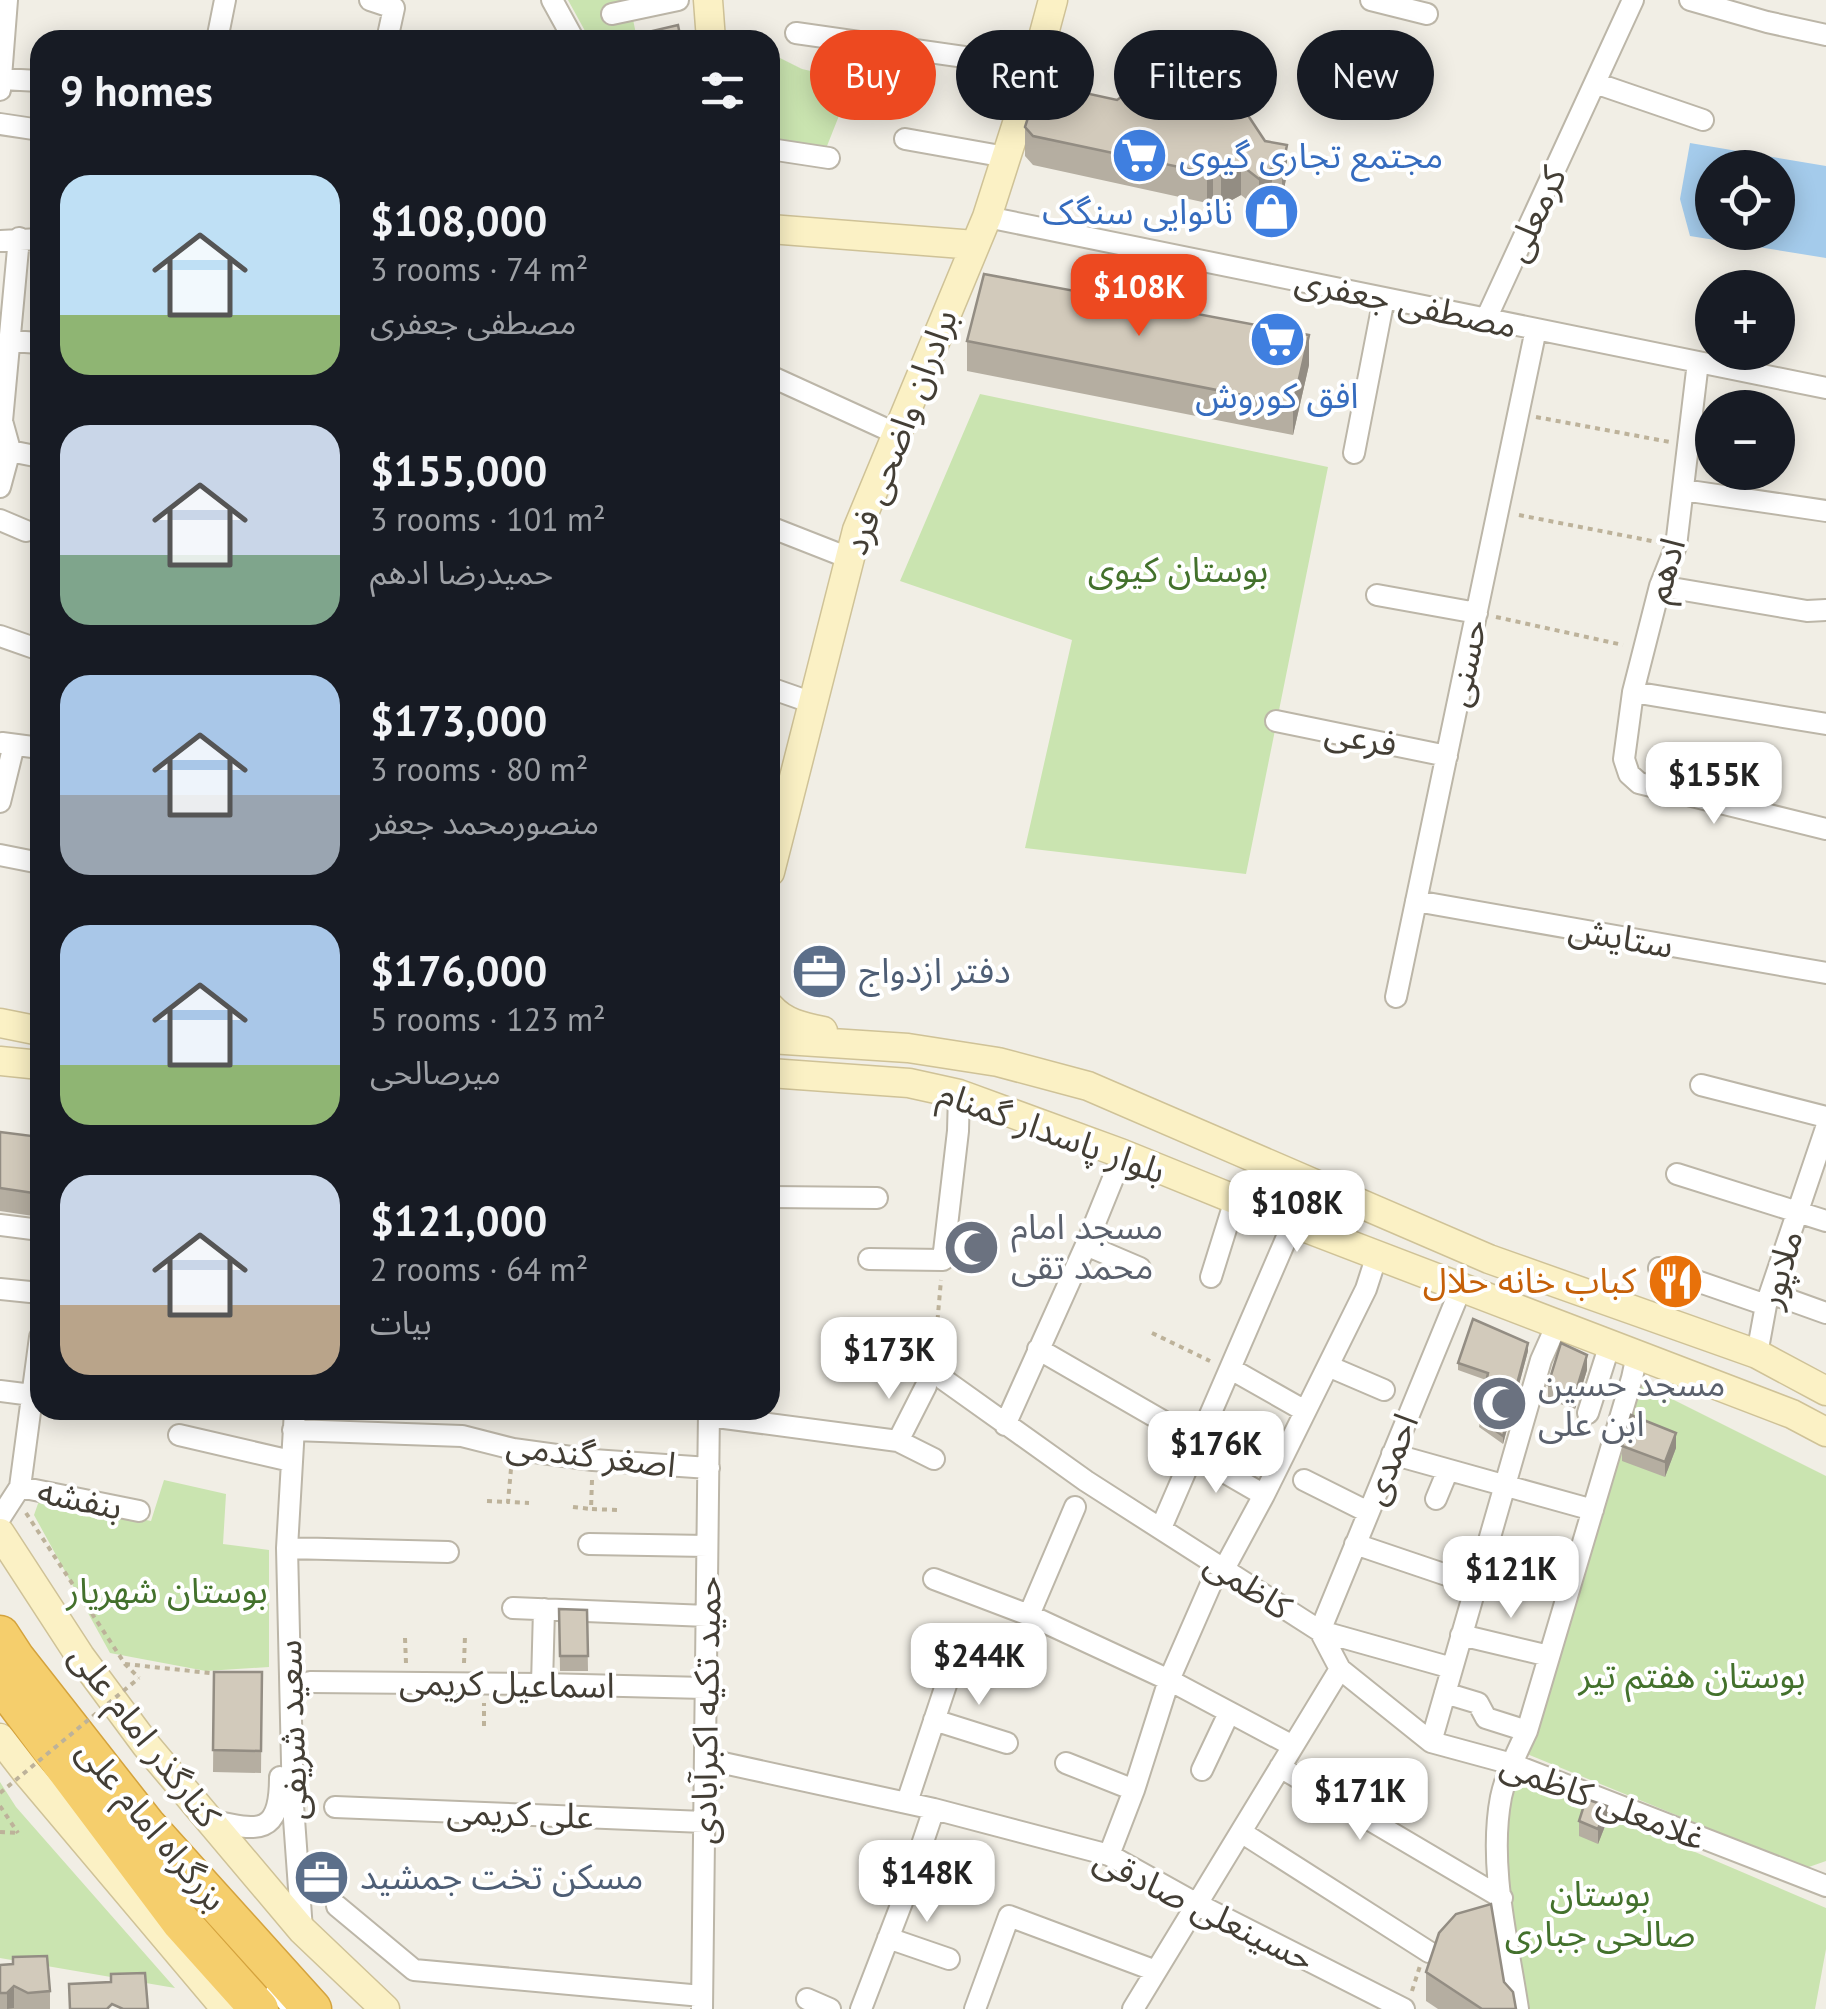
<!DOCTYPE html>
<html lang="en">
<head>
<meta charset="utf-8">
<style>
	body { margin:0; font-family:"PT Sans","Noto Sans Arabic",sans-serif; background:#20242c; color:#f1f3f6; height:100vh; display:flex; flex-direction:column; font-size:38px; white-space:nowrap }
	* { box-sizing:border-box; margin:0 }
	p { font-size:32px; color:#9ea1a6 }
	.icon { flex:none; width:55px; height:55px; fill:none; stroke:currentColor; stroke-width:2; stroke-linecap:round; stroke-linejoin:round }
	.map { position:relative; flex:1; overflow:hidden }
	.side { position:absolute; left:30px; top:30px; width:750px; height:1390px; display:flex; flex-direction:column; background:#171b24; border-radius:30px; box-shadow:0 5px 25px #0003 }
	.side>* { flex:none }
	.banner { position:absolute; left:810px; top:30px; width:865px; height:90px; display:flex; gap:20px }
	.fabs { position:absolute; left:1695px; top:150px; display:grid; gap:20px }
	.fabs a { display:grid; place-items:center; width:100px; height:100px; border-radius:50%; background:#171b24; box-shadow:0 5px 25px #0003; font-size:50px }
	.price { position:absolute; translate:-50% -85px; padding:0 22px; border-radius:20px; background:#fff; color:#222; font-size:32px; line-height:65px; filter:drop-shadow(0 2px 5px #0008) }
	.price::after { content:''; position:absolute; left:50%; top:60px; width:30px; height:22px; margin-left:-15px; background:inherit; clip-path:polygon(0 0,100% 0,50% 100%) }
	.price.on { background:#ed4920; color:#fff }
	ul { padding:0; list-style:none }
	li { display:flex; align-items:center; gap:30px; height:250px; padding:0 30px }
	li span { display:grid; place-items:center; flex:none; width:280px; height:200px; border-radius:30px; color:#555 }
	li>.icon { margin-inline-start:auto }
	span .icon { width:120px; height:120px; fill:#fffc; stroke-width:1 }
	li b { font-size:42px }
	h2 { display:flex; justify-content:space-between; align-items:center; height:120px; padding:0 30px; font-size:42px }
	.tag { padding:0 35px; border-radius:45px; background:#171b24; box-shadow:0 5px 25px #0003; font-size:35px; line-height:90px }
	.tag.on { background:#ed4920; color:#fff }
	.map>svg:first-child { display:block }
	.green { fill:#cae4b0 }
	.water { fill:#a4cbeb; fill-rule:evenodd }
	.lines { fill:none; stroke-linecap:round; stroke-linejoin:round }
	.lane-casing { stroke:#bcb6a8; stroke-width:14 }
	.street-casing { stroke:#bcb6a8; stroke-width:24 }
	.secondary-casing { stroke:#cfc297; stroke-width:31 }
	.highway-casing { stroke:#d4a33d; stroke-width:41 }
	.path { stroke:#bdb29a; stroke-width:4; stroke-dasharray:5 5; stroke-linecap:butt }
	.lane { stroke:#fff; stroke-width:10 }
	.street { stroke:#fff; stroke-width:20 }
	.secondary { stroke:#fbf1c5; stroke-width:28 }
	.highway { stroke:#f5ce6c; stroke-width:38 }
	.path-bridge { stroke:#bdb29a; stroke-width:4; stroke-dasharray:5 5; stroke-linecap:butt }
	.wall { fill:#b5aea1 }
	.shaded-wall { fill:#938d83 }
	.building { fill:#d2cabb; stroke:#938d83; stroke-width:2.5 }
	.labels { text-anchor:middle; stroke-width:8; stroke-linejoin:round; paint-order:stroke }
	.shop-label { font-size:35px; fill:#366cbe; stroke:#fff; text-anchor:start }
	.street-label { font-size:35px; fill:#433e35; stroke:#fff }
	.park-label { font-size:35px; fill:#43712c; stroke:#fff }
	.service-label { font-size:35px; fill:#4e5e75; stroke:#fff; text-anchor:start }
	.worship-label { font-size:35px; fill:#5b616d; stroke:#fff; text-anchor:start }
	.food-label { font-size:35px; fill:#c56008; stroke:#fff; text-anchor:end }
</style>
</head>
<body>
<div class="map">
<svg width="1826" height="2009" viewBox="0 0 1826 2009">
	<rect width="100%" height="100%" fill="#f1eee5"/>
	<path class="green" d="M568 0H629L636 34 626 40H590Z
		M770 53 802 69 824 74V91L848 93 827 146 770 139Z
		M980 394 1328 467 1246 874 1025 848 1072 640 900 581Z
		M1642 1384 1826 1476V1861L1806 1868 1527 1754Z
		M164 1480 226 1494 223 1544 269 1550V1667L206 1671 110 1653 34 1515 40 1498 151 1521Z
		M1517 1776 1826 1908V1949L1815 2009H1520L1502 1841Z
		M0 1782 16 1807 175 1988 0 1958Z"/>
	<path class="water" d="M1690 143 1826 166V258L1690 236 1680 199ZM1712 168H1778V232H1712Z"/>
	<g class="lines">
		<defs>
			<path id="lane" d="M271 1991 287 2009"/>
			<path id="street" d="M370 0 394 8 387 40
				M552 0 574 40
				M1371 0 1427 14
				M1690 0 1767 22 1826 35
				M612 14 678 0
				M796 33 1035 67
				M217 40 225 0
				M1 79 40 81
				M1595 83 1703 120
				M0 90 7 0
				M0 124 40 130
				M905 139 1006 157
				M770 149 829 158
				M987 217 1826 388
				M0 241 40 239
				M1486 319 1633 0
				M10 341 40 343
				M1698 362 1676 546 1660 586 1633 692 1624 759 1629 774 1639 783 1826 829
				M770 376 897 434
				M0 449 40 457
				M1354 453 1384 298
				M0 487 10 450 2 421 19 238
				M1683 490 1826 511
				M0 520 26 531
				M770 527 849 558
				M1660 586 1807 611 1826 610
				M1377 595 1477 613
				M0 636 40 650
				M770 688 813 703
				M1633 692 1826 724
				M1276 721 1447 756
				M2 743 40 748
				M0 802 14 745
				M0 855 40 863
				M1416 901 1826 973
				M1396 997 1536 329
				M1701 1085 1826 1117
				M1677 1174 1826 1221
				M770 1197 877 1198
				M0 1225 40 1230
				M1086 1245 1140 1268
				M869 1259 943 1260 958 1131 959 1094
				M1659 1268 1766 1305
				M1211 1277 1235 1200
				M0 1289 40 1293
				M1770 1293 1826 1313
				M1038 1349 1199 1442
				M1757 1354 1766 1305 1826 1128
				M1328 1366 1384 1390
				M1231 1369 1305 1411
				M943 1379 1086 1481 1320 1631 1340 1669 1431 1742 1512 1764 1826 1886
				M0 1391 32 1395
				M295 1410 287 1548 293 1805 302 1930
				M1588 1413 1610 1344
				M709 1416 898 1441 934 1459
				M1005 1425 1086 1245 1123 1154
				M293 1430 462 1436 513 1449 593 1460 709 1468
				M179 1435 291 1461
				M898 1441 926 1386
				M1193 1454 1264 1495
				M1392 1454 1593 1510
				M1304 1480 1368 1512
				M20 1487 139 1511
				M1436 1499 1448 1470
				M0 1518 20 1487 40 1337
				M1161 1528 1293 1223
				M589 1544 707 1546
				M1355 1544 1476 1585
				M287 1548 448 1552
				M1487 1548 1574 1573
				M1224 1569 1264 1495 1366 1289 1377 1255
				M934 1579 1029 1615 1169 1680 1293 1746
				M513 1608 707 1616
				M1029 1615 1075 1507
				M1461 1635 1549 1656
				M1452 1668 1320 1631 1461 1288
				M310 1682 542 1684 705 1688
				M542 1684 544 1609
				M1445 1693 1478 1703 1486 1718 1527 1731
				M934 1720 1007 1743
				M1431 1742 1541 1360 1557 1324
				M705 1759 934 1809 1109 1855 1197 1904 1404 2009
				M1066 1763 1134 1790
				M1280 1767 1502 1898
				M1202 1770 1229 1713
				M907 1802 949 1676
				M335 1807 704 1822
				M209 1820C258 1831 280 1837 280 1777
				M1241 1832 1429 1952
				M920 1851 962 1866
				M1109 1855 1134 1790 1169 1680 1211 1584
				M337 1906 414 1970 702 1996
				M888 1938 949 1959
				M807 1999 830 2009
				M702 2009 709 1410
				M861 2009 906 1892 934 1809
				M975 2009 1009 1916 1156 1971
				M1133 2009 1340 1669
				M1518 2009C1508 1942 1488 1865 1501 1797 1506 1774 1517 1752 1527 1731L1632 1378 1637 1355"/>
			<path id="secondary" d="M708 0 711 40
				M770 229 975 245
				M770 872 857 530 987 217 1035 67 1053 0
				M770 1007C784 1023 803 1027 823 1031
				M0 1023 40 1031
				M770 1039 908 1048 998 1062 1088 1086 1489 1259 1757 1354 1826 1391
				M0 1061 40 1065
				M770 1073 909 1083 959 1094 1123 1154 1293 1223 1792 1414 1826 1432
				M0 1533 80 1656 146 1745 302 1930 385 2009
				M0 1738 27 1773 226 2009"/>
			<path id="highway" d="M0 1635 15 1658 146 1825 312 2009
				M0 1681 181 1922 259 2009"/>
		</defs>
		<use href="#lane" class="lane-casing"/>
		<use href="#street" class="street-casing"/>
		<use href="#secondary" class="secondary-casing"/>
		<use href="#highway" class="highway-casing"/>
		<path class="path" d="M1536 417 1670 442
			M1519 515 1657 542
			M1496 617 1623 645
			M1152 1333 1210 1361
			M934 1360 941 1280
			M511 1469 508 1502 529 1503
			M592 1480 591 1509 618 1510
			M487 1501 508 1502
			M573 1507 591 1509
			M26 1513 125 1664 139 1678
			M405 1638 406 1663
			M464 1663 465 1636
			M125 1664 219 1674
			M484 1726V1703
			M0 1806 18 1833
			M0 1832 18 1833
			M1412 1991 1420 1966"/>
		<use href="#lane" class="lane"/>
		<use href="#street" class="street"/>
		<use href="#secondary" class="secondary"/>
		<use href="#highway" class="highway"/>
		<path class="path-bridge" d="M0 1793 139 1678"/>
	</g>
	<path class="wall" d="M1226 82 1287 174 1282 199 1272 198 1259 209 1241 195 1221 206 1213 197 1207 203 1033 165 1025 156V127L1117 100 1188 110Z
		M967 341 1309 365 1293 435 967 371Z
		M0 1132 40 1137V1217L0 1211Z
		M1528 1351 1503 1444 1479 1427 1486 1380 1458 1370V1363Z
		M1587 1370 1575 1409 1548 1400V1385Z
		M1622 1446 1676 1448 1665 1477 1622 1461Z
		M559 1609 587 1610 588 1671H560Z
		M214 1672H262L261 1773 213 1772Z
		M1579 1821H1607L1598 1844 1579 1836Z
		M13 1957 50 1991V2009H0V1965L13 1964Z
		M1426 1972 1504 1982 1516 2009H1438L1426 2001Z"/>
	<path class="shaded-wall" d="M1287 145V174L1282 199V170Z
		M1241 165V195L1221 206V176Z
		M1213 167V197L1207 203V173Z
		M1272 168V198L1259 209V179Z
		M1309 335V365L1293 435V405Z
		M1528 1343V1351L1503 1444V1436Z
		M1587 1355V1370L1575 1409V1394Z
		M1676 1433V1448L1665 1477V1462Z
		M1607 1806V1821L1598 1844V1829Z
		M14 1986V2008L7 2009V1993Z"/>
	<path class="building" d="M678 25 681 40H631V36Z
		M1161 69 1188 110 1226 82 1265 141 1287 145 1282 170 1272 168 1259 179 1241 165 1221 176 1213 167 1207 173 1033 136 1025 127 1039 83 1117 100Z
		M984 274 1309 335 1293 405 967 341Z
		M0 1132 40 1137V1194L0 1188Z
		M1473 1319 1528 1343 1503 1436 1479 1419 1488 1373 1458 1363Z
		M1561 1343 1587 1355 1575 1394 1548 1385Z
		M1631 1415 1676 1433 1665 1462 1622 1446Z
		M559 1609 587 1610 588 1656H560Z
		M214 1672H262L261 1751 213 1750Z
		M1586 1799 1607 1806 1598 1829 1579 1821Z
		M1491 1904 1504 1982 1513 1992 1516 2009H1482L1426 1972 1439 1933 1456 1914Z
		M47 1956 50 1991 28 1993 14 1986 7 1993H0V1965L13 1964V1957Z
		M145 1973 148 2009H123L112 2004 107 2009H70L69 1984 111 1982V1974Z"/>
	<defs>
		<symbol id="supermarket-disc" viewBox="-11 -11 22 22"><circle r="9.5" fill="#3f7fe0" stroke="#fff"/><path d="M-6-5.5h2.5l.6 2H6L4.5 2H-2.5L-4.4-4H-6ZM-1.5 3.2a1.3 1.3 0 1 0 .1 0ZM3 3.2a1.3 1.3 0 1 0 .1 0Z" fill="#fff"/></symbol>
		<symbol id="shop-disc" viewBox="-11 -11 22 22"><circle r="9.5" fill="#3f7fe0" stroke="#fff"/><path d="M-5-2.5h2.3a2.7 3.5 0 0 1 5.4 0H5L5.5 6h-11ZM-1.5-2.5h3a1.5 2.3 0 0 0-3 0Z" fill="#fff"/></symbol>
		<symbol id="office-disc" viewBox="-11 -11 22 22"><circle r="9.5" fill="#5c6f8a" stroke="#fff"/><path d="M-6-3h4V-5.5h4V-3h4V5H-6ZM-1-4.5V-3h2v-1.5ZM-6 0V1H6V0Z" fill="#fff"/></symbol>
		<symbol id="mosque-disc" viewBox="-11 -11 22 22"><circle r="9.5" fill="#6b7280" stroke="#fff"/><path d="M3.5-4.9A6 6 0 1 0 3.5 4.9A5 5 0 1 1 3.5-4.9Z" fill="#fff"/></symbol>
		<symbol id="restaurant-disc" viewBox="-11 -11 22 22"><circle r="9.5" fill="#e8710a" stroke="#fff"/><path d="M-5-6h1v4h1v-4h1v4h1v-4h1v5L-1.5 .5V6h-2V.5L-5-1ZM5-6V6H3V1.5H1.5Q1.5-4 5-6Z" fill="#fff"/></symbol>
	</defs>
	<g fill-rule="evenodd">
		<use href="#supermarket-disc" x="1108" y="124" width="63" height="63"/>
		<use href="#shop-disc" x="1240" y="180" width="63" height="63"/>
		<use href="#supermarket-disc" x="1246" y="308" width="63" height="63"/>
		<use href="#office-disc" x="788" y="940" width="63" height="63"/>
		<use href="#mosque-disc" x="940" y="1216" width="63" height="63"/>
		<use href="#restaurant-disc" x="1644" y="1250" width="63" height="63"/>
		<use href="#mosque-disc" x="1468" y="1372" width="63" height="63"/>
		<use href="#office-disc" x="290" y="1846" width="63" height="63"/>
	</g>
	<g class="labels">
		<g class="shop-label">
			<text x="1179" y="168">مجتمع تجاری گیوی</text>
			<text x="1233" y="224" text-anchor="end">نانوایی سنگک</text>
			<text x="1277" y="408" text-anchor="middle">افق کوروش</text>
		</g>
		<g class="street-label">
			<text transform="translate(1535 214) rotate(-65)" y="12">کرمعلی</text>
			<text transform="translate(1406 303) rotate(12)" y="12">مصطفی جعفری</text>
			<text transform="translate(900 432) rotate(-69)" y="12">برادران واضحی فرد</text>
			<text transform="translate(1665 570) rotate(-74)" y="12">ادهم</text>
			<text transform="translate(1466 663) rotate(-78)" y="12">حسنی</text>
			<text transform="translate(1361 738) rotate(11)" y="12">فرعی</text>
			<text transform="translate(1621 937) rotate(10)" y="12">ستایش</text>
			<text transform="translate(1052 1132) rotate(20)" y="12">بلوار پاسدار گمنام</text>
			<text transform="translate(1780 1269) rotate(-73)" y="12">ملاپور</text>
			<text transform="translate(591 1455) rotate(7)" y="12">اصغر گندمی</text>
			<text transform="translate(1390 1459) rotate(-68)" y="12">احمدی</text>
			<text transform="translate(80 1499) rotate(12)" y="12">بنفشه</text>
			<text transform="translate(1248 1585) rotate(33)" y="12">کاظمی</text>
			<text transform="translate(507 1684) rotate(1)" y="12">اسماعیل کریمی</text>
			<text transform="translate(706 1710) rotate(-89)" y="12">حمید تکیه اکبرآبادی</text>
			<text transform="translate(292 1730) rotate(-92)" y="12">سعید شریفی</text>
			<text transform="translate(145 1736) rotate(52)" y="12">کنارگذر امام علی</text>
			<text transform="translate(1603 1801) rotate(21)" y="12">غلامعلی کاظمی</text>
			<text transform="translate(520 1814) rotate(2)" y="12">علی کریمی</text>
			<text transform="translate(152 1825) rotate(50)" y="12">بزرگراه امام علی</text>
			<text transform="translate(1204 1909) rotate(26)" y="12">حسینعلی صادقی</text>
		</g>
		<g class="park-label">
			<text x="1178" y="582">بوستان کیوی</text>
			<text x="167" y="1603">بوستان شهریار</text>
			<text x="1692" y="1688">بوستان هفتم تیر</text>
			<text x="1600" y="1906">بوستان<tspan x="1600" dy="40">صالحی جباری</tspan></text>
		</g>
		<g class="service-label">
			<text x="859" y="983">دفتر ازدواج</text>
			<text x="360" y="1889">مسکن تخت جمشید</text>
		</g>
		<g class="worship-label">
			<text x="1011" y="1239">مسجد امام<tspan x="1011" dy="40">محمد تقی</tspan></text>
			<text x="1538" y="1396">مسجد حسین<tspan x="1538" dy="40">ابن علی</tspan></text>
		</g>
		<g class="food-label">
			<text x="1636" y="1293">کباب خانه حلال</text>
		</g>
	</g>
</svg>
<div class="fabs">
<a><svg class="icon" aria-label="locate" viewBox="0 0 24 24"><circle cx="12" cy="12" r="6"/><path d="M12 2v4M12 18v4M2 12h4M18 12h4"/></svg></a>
<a>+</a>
<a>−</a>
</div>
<b class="price on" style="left:1139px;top:339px">$108K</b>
<b class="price" style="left:1714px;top:827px">$155K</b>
<b class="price" style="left:1297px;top:1255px">$108K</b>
<b class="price" style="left:889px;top:1402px">$173K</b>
<b class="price" style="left:1216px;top:1496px">$176K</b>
<b class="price" style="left:1511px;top:1621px">$121K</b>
<b class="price" style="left:979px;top:1708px">$244K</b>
<b class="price" style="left:1360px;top:1843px">$171K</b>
<b class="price" style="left:927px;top:1925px">$148K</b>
<div class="banner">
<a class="tag on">Buy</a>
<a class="tag">Rent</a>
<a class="tag">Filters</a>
<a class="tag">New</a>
</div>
<section class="side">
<h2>9 homes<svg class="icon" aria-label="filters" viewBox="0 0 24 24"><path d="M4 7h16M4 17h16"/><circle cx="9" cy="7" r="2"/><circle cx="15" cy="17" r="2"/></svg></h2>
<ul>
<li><span style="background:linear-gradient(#bfe0f5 70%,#8fb573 0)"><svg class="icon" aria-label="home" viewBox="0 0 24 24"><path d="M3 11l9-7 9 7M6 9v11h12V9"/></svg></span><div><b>$108,000</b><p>3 rooms · 74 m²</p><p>مصطفی جعفری</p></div></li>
<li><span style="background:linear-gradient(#c9d6e8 65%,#7fa58c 0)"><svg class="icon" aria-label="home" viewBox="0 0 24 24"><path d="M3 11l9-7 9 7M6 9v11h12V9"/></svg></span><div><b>$155,000</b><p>3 rooms · 101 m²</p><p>حمیدرضا ادهم</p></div></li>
<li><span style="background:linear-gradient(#a9c7e8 60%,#9aa5b1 0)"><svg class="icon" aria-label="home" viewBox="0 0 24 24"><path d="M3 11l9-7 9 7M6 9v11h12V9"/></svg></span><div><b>$173,000</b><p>3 rooms · 80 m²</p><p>منصورمحمد جعفر</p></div></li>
<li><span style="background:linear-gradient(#a9c7e8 70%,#8fb573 0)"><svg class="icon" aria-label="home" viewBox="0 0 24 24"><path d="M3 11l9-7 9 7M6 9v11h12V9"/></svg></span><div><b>$176,000</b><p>5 rooms · 123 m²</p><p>میرصالحی</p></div></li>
<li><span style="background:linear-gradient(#c9d6e8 65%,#b9a48a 0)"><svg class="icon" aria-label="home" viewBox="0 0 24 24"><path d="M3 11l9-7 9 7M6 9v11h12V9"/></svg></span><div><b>$121,000</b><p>2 rooms · 64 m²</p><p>بیات</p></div></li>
</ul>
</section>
</div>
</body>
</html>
